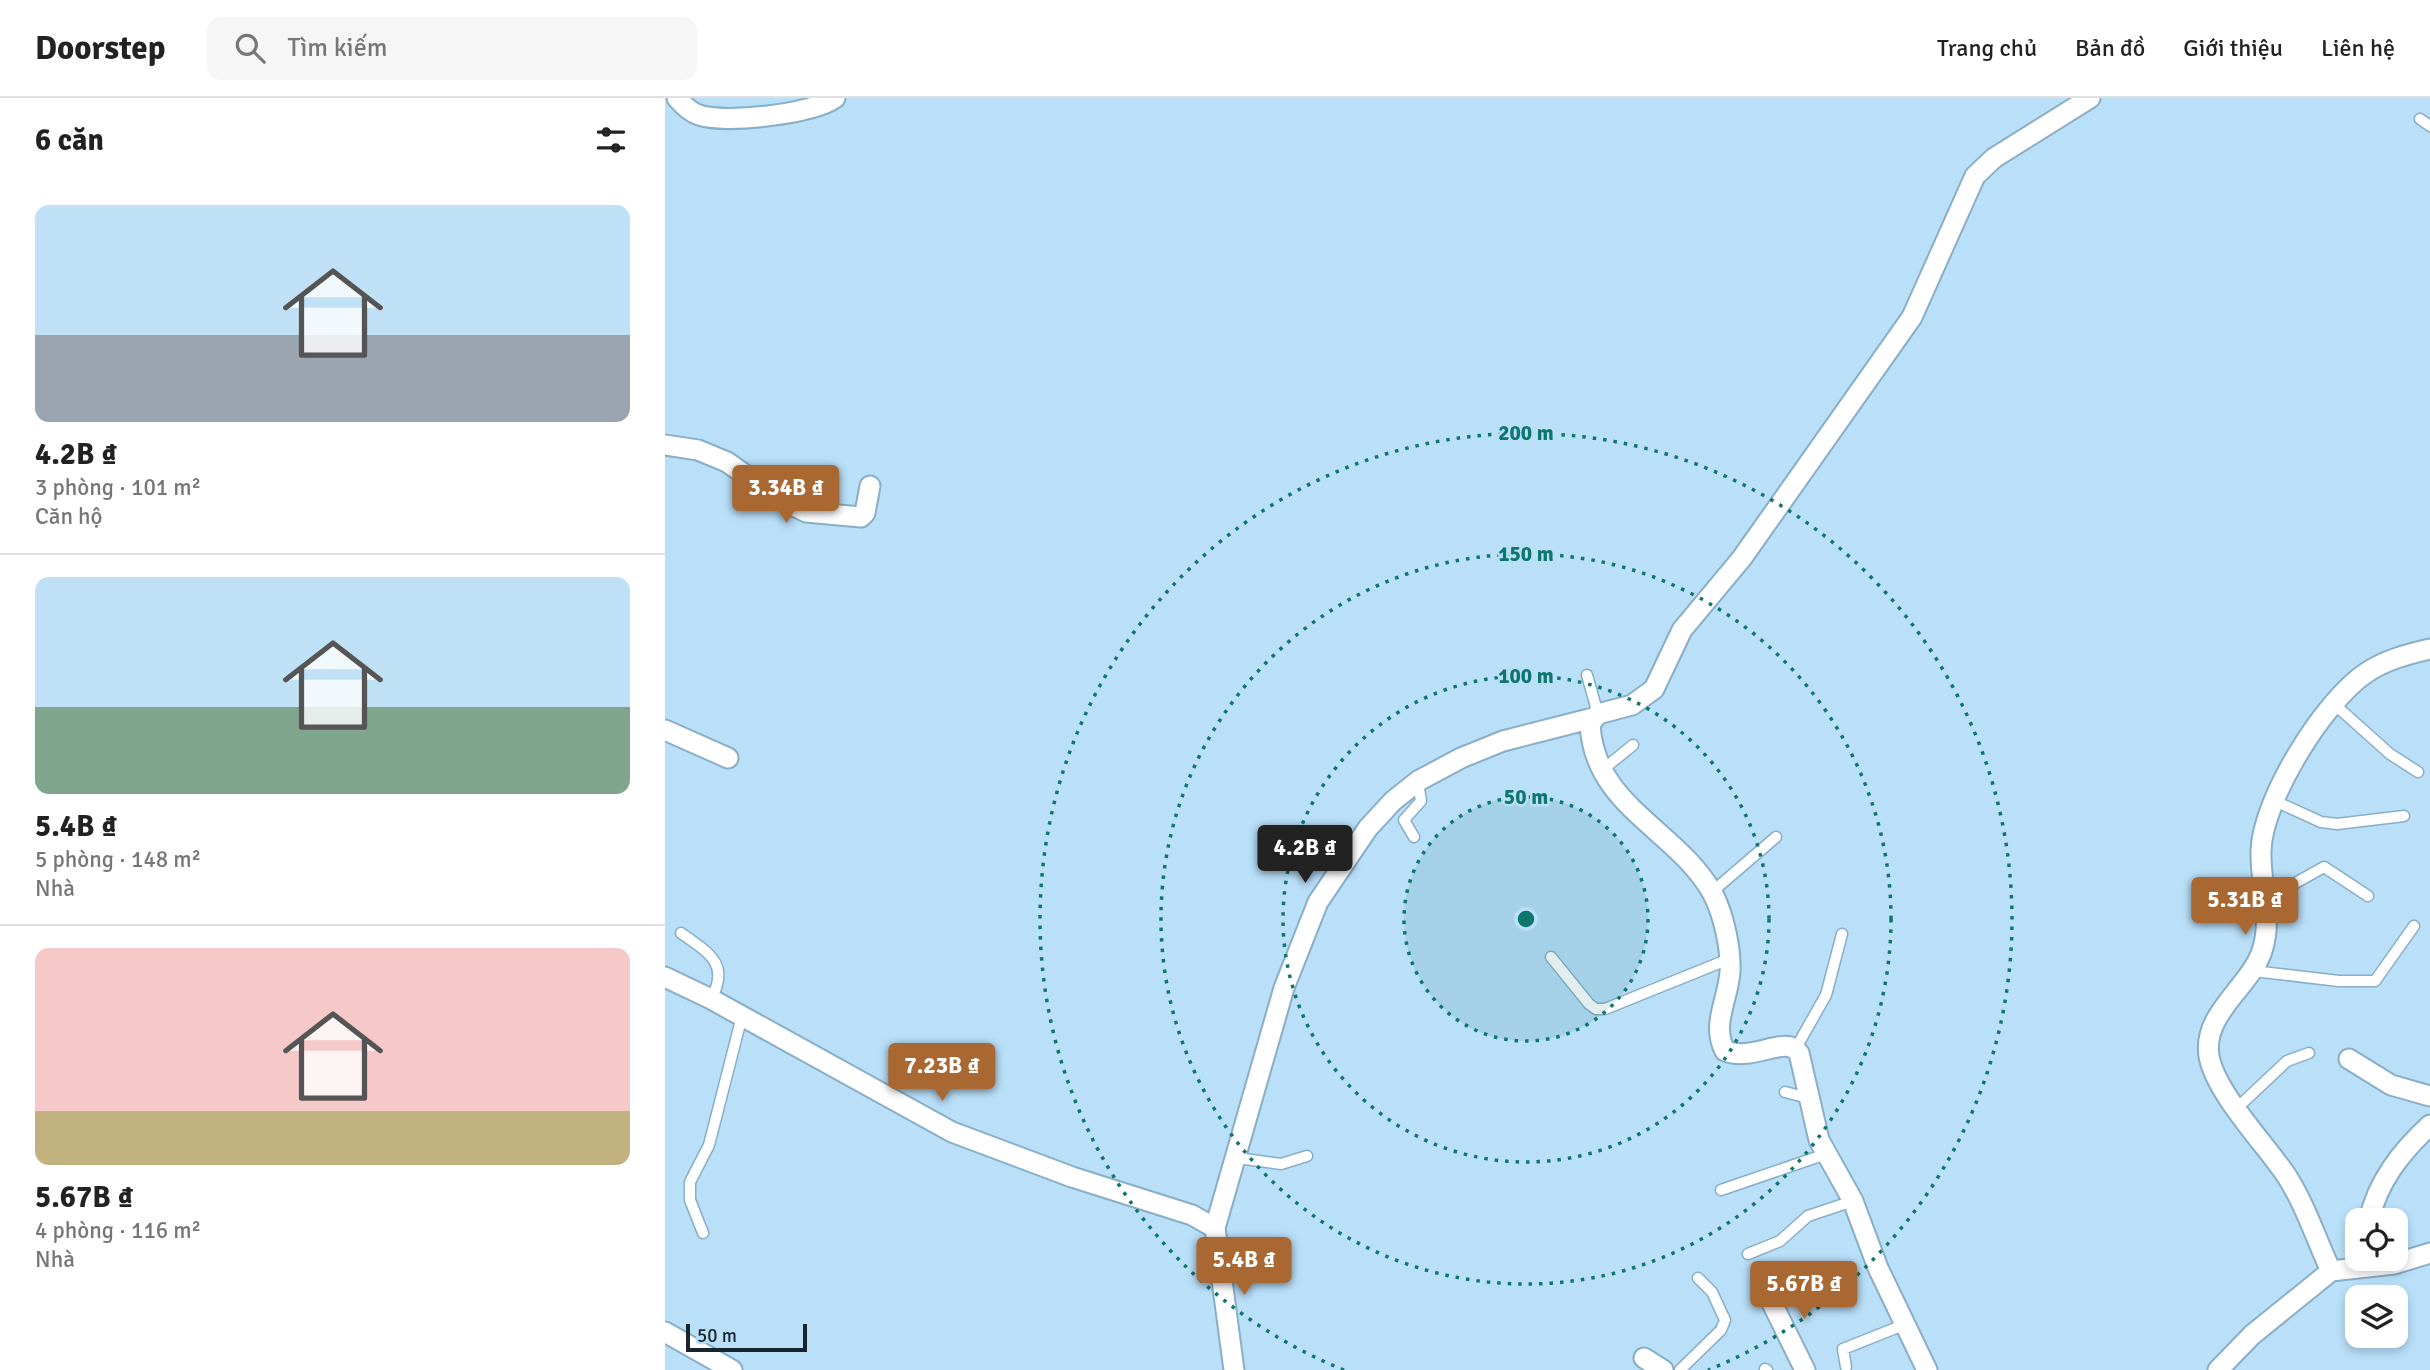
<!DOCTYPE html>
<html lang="vi">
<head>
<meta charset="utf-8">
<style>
	body { margin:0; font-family:Signika,sans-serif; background:#f6f6f6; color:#222; height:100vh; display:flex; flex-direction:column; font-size:26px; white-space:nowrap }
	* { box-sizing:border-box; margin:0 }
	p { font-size:23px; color:#767676 }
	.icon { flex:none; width:38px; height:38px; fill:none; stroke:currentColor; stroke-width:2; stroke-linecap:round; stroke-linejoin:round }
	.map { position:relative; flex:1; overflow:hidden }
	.sheet { display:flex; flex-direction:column; background:#fff; width:665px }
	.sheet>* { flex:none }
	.buttons { position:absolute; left:1680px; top:1110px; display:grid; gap:14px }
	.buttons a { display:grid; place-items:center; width:63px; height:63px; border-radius:14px; background:#fff; box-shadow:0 4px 10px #0003; font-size:35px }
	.scale { position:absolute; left:21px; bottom:18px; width:121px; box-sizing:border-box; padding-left:7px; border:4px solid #17252f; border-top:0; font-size:19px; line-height:24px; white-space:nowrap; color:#17252f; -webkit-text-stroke:5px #b9dff9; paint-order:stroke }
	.price { position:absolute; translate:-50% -60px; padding:0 16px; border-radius:7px; background:#a96832; color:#fff; font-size:23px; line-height:46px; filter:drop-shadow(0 2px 4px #0008) }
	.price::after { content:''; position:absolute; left:50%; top:42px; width:21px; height:16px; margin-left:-10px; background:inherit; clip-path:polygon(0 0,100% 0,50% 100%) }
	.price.selected { background:#222; color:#fff }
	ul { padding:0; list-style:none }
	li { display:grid; align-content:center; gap:14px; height:371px; padding:0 35px }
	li+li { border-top:2px solid #e0e0e0 }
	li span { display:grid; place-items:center; height:217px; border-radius:14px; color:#555 }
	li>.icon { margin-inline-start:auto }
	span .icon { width:126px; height:126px; fill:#fffc; stroke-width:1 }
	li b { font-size:30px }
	h2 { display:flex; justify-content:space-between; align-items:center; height:84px; padding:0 35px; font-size:30px }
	header { display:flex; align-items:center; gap:42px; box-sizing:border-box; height:98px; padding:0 35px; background:#fff; border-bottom:2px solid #e0e0e0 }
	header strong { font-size:33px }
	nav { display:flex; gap:38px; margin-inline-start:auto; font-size:24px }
	.search { width:490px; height:63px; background:#f6f6f6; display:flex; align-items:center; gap:18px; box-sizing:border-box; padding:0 24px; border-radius:14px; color:#767676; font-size:26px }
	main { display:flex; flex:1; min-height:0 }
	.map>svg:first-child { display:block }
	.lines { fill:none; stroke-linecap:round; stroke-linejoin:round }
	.service-casing { stroke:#89aec7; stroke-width:13 }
	.minor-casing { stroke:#89aec7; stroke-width:23 }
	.service { stroke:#fff; stroke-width:10 }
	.minor { stroke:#fff; stroke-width:19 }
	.ring { fill:none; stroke:#0f766e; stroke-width:3.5; stroke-dasharray:3.5 7 }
	.centre { fill:#0f766e; stroke:#b9dff9; stroke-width:3.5 }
	.ring-label { font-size:21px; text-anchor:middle; font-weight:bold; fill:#0f766e; stroke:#b9dff9; stroke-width:5; stroke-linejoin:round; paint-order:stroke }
</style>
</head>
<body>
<header>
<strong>Doorstep</strong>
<div class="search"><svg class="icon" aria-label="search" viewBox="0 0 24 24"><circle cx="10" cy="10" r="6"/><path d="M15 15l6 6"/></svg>Tìm kiếm</div>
<nav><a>Trang chủ</a><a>Bản đồ</a><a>Giới thiệu</a><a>Liên hệ</a></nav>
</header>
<main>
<section class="sheet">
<h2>6 căn<svg class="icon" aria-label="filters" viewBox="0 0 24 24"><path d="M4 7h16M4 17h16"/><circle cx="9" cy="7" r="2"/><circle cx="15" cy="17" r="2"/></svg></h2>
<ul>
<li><span style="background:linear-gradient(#bfe0f5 60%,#9aa5b1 0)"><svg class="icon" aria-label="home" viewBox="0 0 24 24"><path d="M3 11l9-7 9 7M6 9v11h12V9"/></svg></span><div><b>4.2B ₫</b><p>3 phòng · 101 m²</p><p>Căn hộ</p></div></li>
<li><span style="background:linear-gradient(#bfe0f5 60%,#7fa58c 0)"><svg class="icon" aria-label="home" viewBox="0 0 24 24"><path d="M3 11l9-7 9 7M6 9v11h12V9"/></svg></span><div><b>5.4B ₫</b><p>5 phòng · 148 m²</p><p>Nhà</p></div></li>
<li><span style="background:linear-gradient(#f6c9c9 75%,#c2b280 0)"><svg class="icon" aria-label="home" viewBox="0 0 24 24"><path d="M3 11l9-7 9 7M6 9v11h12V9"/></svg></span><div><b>5.67B ₫</b><p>4 phòng · 116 m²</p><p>Nhà</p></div></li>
</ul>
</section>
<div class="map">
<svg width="1765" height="1272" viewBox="0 0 1765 1272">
	<rect width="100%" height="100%" fill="#b9dff9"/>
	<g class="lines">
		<defs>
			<path id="service" d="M1755 21 1765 28
				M922 577 933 616
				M1668 605 1725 656 1753 674
				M936 673 968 647
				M1610 703 1656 724 1672 726 1739 718
				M749 739 739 722 756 703 753 684
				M1616 793 1659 769 1703 798
				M1047 794 1111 739
				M16 835C42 854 66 865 46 901
				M886 859 924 906 931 911H940L1064 861
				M1588 873 1674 883H1710L1749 828
				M1131 950 1161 897 1177 836
				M1120 994 1143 1000
				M1572 1010 1622 963 1644 955
				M572 1060 616 1066 642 1058
				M1056 1092 1161 1056
				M38 1135 25 1102V1084L44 1047 77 918
				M1083 1156 1115 1143 1143 1118 1188 1103
				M1181 1269 1178 1251 1241 1226
				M1100 1271 1102 1272
				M1015 1272 1056 1232 1060 1222 1047 1194 1033 1180"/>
			<path id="minor" d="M12 0C18 7 25 14 34 17 60 26 147 16 170 0
				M0 347 33 352 62 364 116 402 141 414 196 419 200 415 205 388
				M0 632 63 660
				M0 879 46 901 287 1034 407 1079 527 1117 550 1130
				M1684 961 1726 987 1765 998
				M1704 1122C1713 1083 1736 1054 1765 1027
				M1666 1173C1651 1141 1640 1106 1621 1077 1600 1046 1550 994 1544 958 1537 916 1585 889 1597 853 1608 819 1595 787 1596 753 1597 702 1659 603 1701 575 1720 562 1743 556 1765 551
				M1100 1191 1140 1272
				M0 1234 67 1272
				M979 1260 998 1272
				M569 1272 550 1130 619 890 653 804 703 730 728 703 753 683 796 660 838 643 928 620
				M1262 1272 1213 1170 1188 1103 1154 1042 1134 955C1121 936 1090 964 1060 953 1046 927 1063 902 1065 874 1066 850 1059 818 1048 796 1012 731 929 709 925 626L933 616 967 607 989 591 1017 532 1077 460 1247 219 1310 78 1329 60 1425 0
				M1553 1272 1587 1237 1666 1173 1729 1166 1765 1155"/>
		</defs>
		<use href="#service" class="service-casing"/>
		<use href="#minor" class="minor-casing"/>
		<use href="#service" class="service"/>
		<use href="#minor" class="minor"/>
	</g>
	<circle cx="861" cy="821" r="122" fill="#0f766e" fill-opacity=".12"/>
	<g class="ring">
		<circle cx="861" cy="821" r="122"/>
		<circle cx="861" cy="821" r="243"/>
		<circle cx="861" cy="821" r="365"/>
		<path d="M679 1272A486 486 0 1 1 1043 1272"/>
	</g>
	<circle cx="861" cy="821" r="10" class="centre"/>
	<g class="ring-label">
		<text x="861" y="342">200 m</text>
		<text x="861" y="463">150 m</text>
		<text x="861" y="585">100 m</text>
		<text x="861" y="706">50 m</text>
	</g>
</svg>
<div class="buttons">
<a><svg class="icon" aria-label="locate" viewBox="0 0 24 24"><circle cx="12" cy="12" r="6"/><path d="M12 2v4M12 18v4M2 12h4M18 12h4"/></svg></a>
<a><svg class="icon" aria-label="layers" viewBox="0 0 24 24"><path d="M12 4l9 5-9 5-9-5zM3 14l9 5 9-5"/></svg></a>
</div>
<div class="scale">50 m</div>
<b class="price" style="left:121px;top:427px">3.34B ₫</b>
<b class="price selected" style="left:640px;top:787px">4.2B ₫</b>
<b class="price" style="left:1580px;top:839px">5.31B ₫</b>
<b class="price" style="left:277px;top:1005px">7.23B ₫</b>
<b class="price" style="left:579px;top:1199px">5.4B ₫</b>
<b class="price" style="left:1139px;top:1223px">5.67B ₫</b>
</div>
</main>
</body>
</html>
